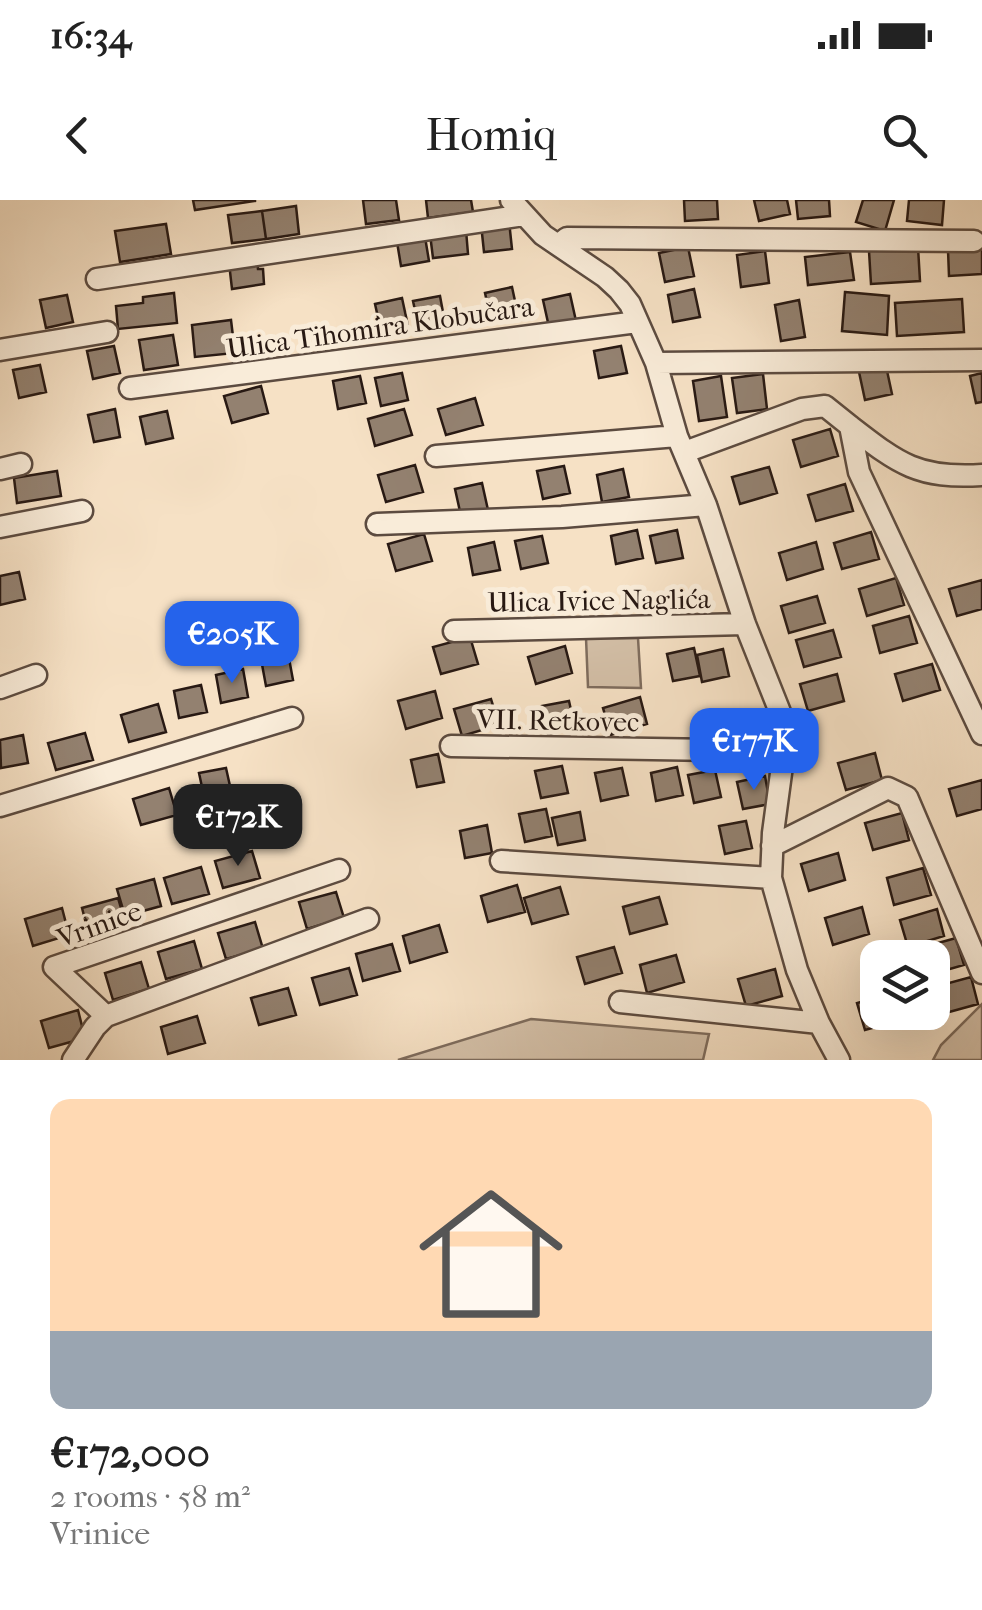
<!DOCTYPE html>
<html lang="en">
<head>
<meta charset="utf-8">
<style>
	body { margin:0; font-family:"IM FELL French Canon",serif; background:#f6f6f6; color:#222; height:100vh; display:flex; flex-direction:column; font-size:38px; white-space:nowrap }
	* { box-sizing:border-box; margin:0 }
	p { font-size:32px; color:#767676 }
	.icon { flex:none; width:55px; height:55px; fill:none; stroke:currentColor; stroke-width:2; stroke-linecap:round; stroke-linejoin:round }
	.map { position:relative; height:860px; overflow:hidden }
	.sheet { display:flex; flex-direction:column; background:#fff; flex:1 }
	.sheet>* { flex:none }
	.fabs { position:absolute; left:860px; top:740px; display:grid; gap:20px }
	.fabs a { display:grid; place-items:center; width:90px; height:90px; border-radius:20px; background:#fff; box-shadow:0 10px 40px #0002; font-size:50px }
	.price { position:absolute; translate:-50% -85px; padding:0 22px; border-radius:20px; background:#2563eb; color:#fff; font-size:32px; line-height:65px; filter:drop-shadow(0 2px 5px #0008) }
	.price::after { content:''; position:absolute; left:50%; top:60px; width:30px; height:22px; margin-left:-15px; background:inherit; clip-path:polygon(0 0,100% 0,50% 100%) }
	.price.current { background:#222; color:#fff }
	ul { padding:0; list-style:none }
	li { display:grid; align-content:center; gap:20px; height:530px; padding:0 50px }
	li+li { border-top:2px solid #e0e0e0 }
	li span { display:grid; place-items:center; height:310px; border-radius:20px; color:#555 }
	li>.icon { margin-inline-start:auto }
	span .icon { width:180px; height:180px; fill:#fffc; stroke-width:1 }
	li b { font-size:42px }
	.status { display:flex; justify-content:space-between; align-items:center; height:70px; padding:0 50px; background:#fff; direction:ltr }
	.status svg { height:28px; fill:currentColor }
	header { display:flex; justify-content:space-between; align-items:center; height:130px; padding:0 50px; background:#fff; font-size:45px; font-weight:600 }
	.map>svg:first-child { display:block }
	.green { fill:#d3bfa7; stroke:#7e6c5d; stroke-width:2.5 }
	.building { fill:#938170; stroke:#281913; stroke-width:2.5 }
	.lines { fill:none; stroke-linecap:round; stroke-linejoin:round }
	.street-casing { stroke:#5c4b40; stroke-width:25 }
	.street { stroke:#f9ecd9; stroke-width:20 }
	.labels { text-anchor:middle; stroke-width:10; stroke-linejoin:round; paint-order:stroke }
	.street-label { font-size:28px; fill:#281913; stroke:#f9ecd9 }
</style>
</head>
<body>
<div class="status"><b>16:34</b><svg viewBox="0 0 49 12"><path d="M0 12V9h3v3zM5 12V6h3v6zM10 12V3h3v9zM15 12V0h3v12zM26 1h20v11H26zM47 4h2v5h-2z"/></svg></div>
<header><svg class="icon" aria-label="back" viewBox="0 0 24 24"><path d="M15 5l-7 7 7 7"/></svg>Homiq<svg class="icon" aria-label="search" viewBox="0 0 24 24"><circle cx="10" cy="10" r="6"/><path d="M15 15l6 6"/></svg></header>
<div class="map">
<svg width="982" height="860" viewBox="0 0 982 860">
	<rect width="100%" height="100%" fill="#f6e1c5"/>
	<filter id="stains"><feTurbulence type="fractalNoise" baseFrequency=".002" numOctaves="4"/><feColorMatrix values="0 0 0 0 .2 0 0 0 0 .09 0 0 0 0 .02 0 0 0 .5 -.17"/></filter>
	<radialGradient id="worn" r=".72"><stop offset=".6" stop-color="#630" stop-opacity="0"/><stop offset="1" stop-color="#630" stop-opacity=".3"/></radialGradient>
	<path class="green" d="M586 438H638L641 488 588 487Z
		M982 804V860H933L941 845Z
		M531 819 709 834 703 860H398Z"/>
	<path class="building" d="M193 0H255V1L195 10Z
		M363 0H396L399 20 366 24Z
		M426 0H471L473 12 428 18Z
		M684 0H717L718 19 685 21Z
		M754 0H787L790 14 759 21Z
		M796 0H829L830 16 798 19Z
		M863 0H894L885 31 856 22Z
		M909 0H944L942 25 907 21Z
		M296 6 299 34 266 39 262 11Z
		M262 11 266 39 232 43 228 15Z
		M509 21 512 49 484 52 481 24Z
		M166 24 171 54 120 62 115 31Z
		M466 30 468 54 433 58 430 34Z
		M425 37 429 61 401 66 397 42Z
		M688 47 694 76 665 82 659 53Z
		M918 47 920 81 871 84 869 51Z
		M982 48V74L949 76 948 50Z
		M765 51 769 83 741 87 737 55Z
		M850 52 854 80 808 85 805 57Z
		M257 61 258 69H263L264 84 232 89 229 63Z
		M512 87 518 115 491 120 485 93Z
		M694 89 700 117 673 122 668 95Z
		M845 92 889 96 887 135 842 131Z
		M174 93 177 123 118 129 116 106 143 103V97Z
		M570 94 576 121 549 127 543 100Z
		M67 95 73 122 46 128 40 100Z
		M440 96 445 123 419 129 413 101Z
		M402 98 408 126 381 131 375 104Z
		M962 99 964 132 897 136 895 103Z
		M799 100 805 137 781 141 775 105Z
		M231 120 235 153 195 157 192 125Z
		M173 135 178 165 144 170 139 140Z
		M114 146 120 173 93 179 87 151Z
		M621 146 627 173 599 178 594 151Z
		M40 165 46 192 19 198 13 170Z
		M886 166 892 194 865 200 859 172Z
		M402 173 408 200 381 206 375 178Z
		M982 173V202L976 203 970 176Z
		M763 174 767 209 737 213 732 178Z
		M360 176 366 203 338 209 333 181Z
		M721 176 727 217 699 221 693 181Z
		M261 186 268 213 232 223 224 196Z
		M475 198 483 225 446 235 438 209Z
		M115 209 120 237 94 242 88 215Z
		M404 209 412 235 375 246 368 219Z
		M167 211 173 238 146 244 140 217Z
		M830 229 838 256 801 267 793 240Z
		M415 265 423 292 386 302 378 275Z
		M564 266 570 293 543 299 537 271Z
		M769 267 777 293 740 304 732 277Z
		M623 269 629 297 602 302 597 275Z
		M57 271 61 296 17 303 14 278Z
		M482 283 488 310 461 316 455 289Z
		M845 284 853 311 816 321 808 295Z
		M637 330 643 358 616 364 611 336Z
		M677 330 683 358 656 363 650 336Z
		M871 332 879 359 842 369 834 343Z
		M424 334 432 361 396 371 388 344Z
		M542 336 548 363 521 369 515 341Z
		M494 342 500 370 473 375 468 348Z
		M816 342 823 369 787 380 779 353Z
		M19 372 25 399 0 405V376Z
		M896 378 904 405 867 416 859 389Z
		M982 380V409L957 416 949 389Z
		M817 396 825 423 789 433 781 406Z
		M909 416 917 443 880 453 873 426Z
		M833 430 841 457 804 467 796 440Z
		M470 437 478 464 441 474 433 447Z
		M565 446 572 473 536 484 528 457Z
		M694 448 700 476 673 481 667 454Z
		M723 449 729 476 702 482 697 455Z
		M288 453 293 480 266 486 261 459Z
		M932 464 940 490 903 501 895 474Z
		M243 469 248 497 221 503 216 475Z
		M837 474 844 501 808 511 800 484Z
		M201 485 207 512 179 518 174 491Z
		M435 491 442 518 406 529 398 501Z
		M640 497 647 524 611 535 603 508Z
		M491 499 499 525 462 536 454 509Z
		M569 501 575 528 548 534 542 506Z
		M158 504 166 532 129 542 121 515Z
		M85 533 93 560 56 570 48 543Z
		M23 535 28 563 1 568 0 540Z
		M875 553 882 580 846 590 838 563Z
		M438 554 444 582 417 587 411 560Z
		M562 566 568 593 541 598 535 571Z
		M677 567 683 595 656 601 651 573Z
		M226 568 232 595 205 601 199 573Z
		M622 568 628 595 601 601 595 573Z
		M715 570 721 597 694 603 688 575Z
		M765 576 770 604 743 609 737 582Z
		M982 580V609L957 616 949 589Z
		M169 588 177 615 141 625 133 599Z
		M546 609 552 636 525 642 519 614Z
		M580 612 585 640 558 645 552 618Z
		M902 613 909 640 873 650 865 623Z
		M746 621 752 648 725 654 719 626Z
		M487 625 492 653 465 658 460 631Z
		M252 651 260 678 223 688 215 661Z
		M838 653 845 680 809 691 801 664Z
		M201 667 209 694 172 704 164 678Z
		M923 668 931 695 894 705 887 678Z
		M154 679 161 706 125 716 117 689Z
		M517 685 525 712 488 722 481 696Z
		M560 687 568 714 532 724 524 698Z
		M336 692 344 718 307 729 299 702Z
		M659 697 667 724 630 734 623 707Z
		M118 698 126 725 89 735 82 708Z
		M862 707 869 734 833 745 825 718Z
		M62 708 69 735 33 746 25 719Z
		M937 709 944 736 908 747 900 720Z
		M255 722 263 749 226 759 218 733Z
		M439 725 447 752 410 763 403 736Z
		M956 738 964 765 932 774V758H922L920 748Z
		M194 741 202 769 166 779 158 752Z
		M392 744 400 771 363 781 356 754Z
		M614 747 622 773 585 784 577 757Z
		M676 755 684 782 647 793 640 765Z
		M141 762 149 789 113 800 105 773Z
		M349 768 357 795 320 805 312 778Z
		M775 769 782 796 746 806 738 779Z
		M971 777 978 804 942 814 934 787Z
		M288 788 296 815 259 825 251 798Z
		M878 797V812H899L901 820 865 830 857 803Z
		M78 810 85 838 49 848 41 821Z
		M197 816 205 843 168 854 161 827Z"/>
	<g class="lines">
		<defs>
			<path id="street" d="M511 0 543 35 605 77 619 90 630 104 656 163 677 236 706 305 745 424 780 512 784 551 773 633 771 678 797 770 819 823 839 860
				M558 45 567 38 974 41
				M97 79 524 15
				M0 150 107 132
				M656 163 982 160
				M130 188 637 122
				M850 226C899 264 918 279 982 275
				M685 252 802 209 825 206 850 226 859 272 982 534
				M436 256 677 236
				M0 269 21 264
				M377 324 562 317 706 305
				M0 327 82 311
				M454 431 745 424
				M0 488 36 475
				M451 546 784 551
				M0 606 292 518
				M772 646 888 588 907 597 982 773
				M501 661 771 678
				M620 802 819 823
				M106 816 54 767 339 670
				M73 860 95 827 106 816 368 719"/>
		</defs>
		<use href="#street" class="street-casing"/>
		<use href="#street" class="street"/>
	</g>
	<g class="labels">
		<g class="street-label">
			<text transform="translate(380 127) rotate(-8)" y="10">Ulica Tihomira Klobučara</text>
			<text transform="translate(599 400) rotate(-1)" y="10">Ulica Ivice Naglića</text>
			<text transform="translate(558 520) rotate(1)" y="10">VII. Retkovec</text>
			<text transform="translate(99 724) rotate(-20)" y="10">Vrinice</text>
		</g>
	</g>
	<rect width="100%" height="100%" filter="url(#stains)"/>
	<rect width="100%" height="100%" fill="url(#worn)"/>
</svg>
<div class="fabs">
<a><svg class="icon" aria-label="layers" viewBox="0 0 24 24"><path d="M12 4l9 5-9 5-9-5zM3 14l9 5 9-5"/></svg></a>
</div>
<b class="price" style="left:232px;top:486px">€205K</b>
<b class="price" style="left:754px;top:593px">€177K</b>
<b class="price current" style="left:238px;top:669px">€172K</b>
</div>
<section class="sheet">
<ul>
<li><span style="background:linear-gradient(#ffd9b3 75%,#9aa5b1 0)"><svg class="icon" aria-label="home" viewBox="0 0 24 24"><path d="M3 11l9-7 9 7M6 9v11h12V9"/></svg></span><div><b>€172,000</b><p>2 rooms · 58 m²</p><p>Vrinice</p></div></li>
</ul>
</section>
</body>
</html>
